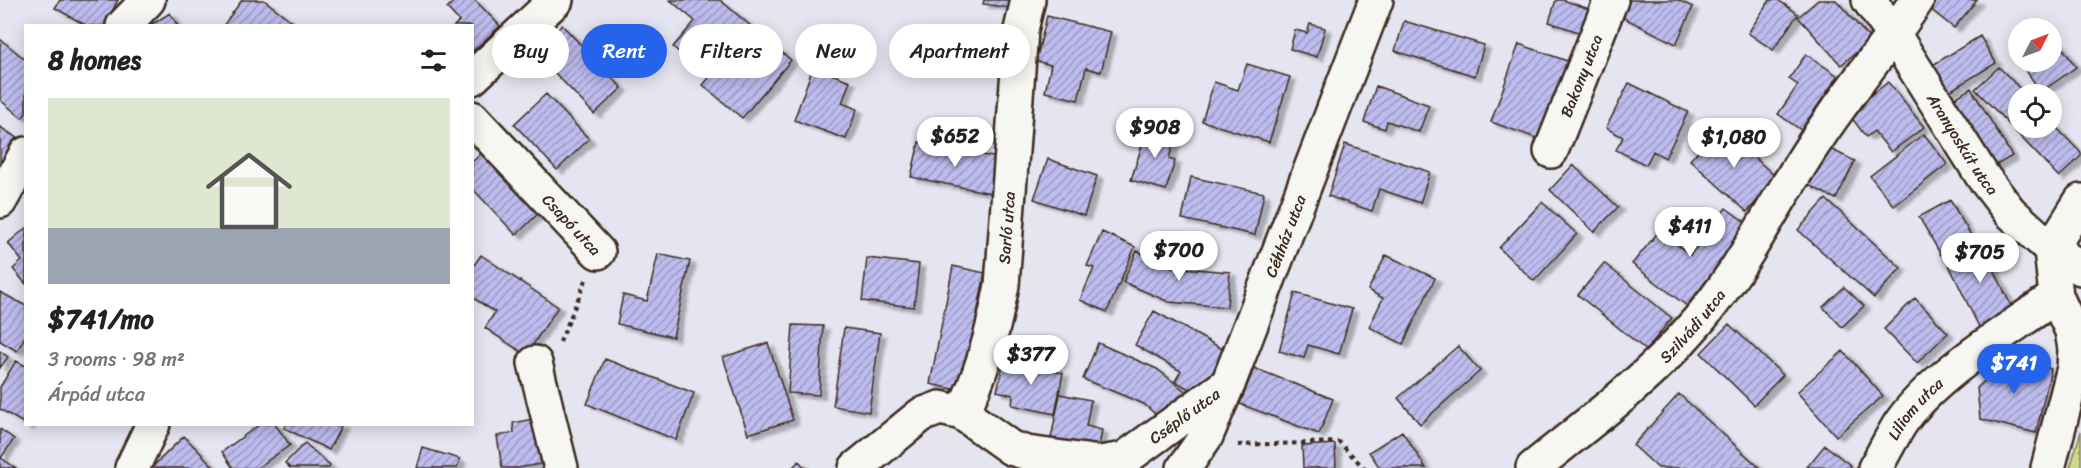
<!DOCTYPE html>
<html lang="en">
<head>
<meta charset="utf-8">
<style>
	body { margin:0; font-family:Sriracha,sans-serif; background:#f6f6f6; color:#222; height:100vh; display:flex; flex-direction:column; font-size:22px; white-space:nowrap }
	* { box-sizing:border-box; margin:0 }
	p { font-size:20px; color:#767676 }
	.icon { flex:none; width:33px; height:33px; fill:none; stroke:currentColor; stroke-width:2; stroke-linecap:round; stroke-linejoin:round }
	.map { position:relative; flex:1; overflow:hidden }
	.panel { position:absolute; left:24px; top:24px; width:450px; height:402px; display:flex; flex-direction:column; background:#fff; border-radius:0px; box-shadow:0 3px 15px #0003 }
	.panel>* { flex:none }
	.top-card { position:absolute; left:492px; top:24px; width:570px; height:54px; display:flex; gap:12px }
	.needle { width:39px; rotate:48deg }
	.buttons { position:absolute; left:2008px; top:18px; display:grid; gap:12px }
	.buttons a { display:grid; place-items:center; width:54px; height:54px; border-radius:50%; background:#fff; box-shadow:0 3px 15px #0003; font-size:30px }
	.price { position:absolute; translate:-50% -51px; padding:0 14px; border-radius:21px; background:#fff; color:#222; font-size:20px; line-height:39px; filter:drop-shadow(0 2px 3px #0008) }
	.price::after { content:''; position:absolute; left:50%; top:36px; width:18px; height:14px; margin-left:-9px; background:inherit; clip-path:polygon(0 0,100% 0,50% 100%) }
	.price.on { background:#2563eb; color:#fff }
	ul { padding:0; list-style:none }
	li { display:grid; align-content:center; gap:12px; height:318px; padding:0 24px }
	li+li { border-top:2px solid #e0e0e0 }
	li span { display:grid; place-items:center; height:186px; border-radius:0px; color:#555 }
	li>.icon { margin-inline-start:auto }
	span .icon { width:108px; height:108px; fill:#fffc; stroke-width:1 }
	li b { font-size:26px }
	h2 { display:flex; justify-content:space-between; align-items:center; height:72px; padding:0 24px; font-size:26px }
	.pill { padding:0 21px; border-radius:27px; background:#fff; box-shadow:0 3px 15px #0003; font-size:21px; line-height:54px }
	.pill.on { background:#2563eb; color:#fff }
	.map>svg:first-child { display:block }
	.park { fill:url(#park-tufts); stroke:#848255; stroke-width:1.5 }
	.building { fill:url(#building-hatch); stroke:#3b2a1e; stroke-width:1.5; filter:url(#shadow) }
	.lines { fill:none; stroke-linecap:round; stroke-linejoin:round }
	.street-casing { stroke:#3b2a1e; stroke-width:38 }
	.path { stroke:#3b2a1e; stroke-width:4; stroke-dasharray:4.5 4.5; stroke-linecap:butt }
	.street { stroke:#f6f6f2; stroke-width:33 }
	.labels { text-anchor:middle; stroke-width:4.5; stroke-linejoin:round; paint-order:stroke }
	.street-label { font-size:16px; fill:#3b2a1e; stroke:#f6f6f2 }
</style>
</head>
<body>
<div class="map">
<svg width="2081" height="468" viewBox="0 0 2081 468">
	<defs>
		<pattern id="park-tufts" width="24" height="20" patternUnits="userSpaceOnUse" patternTransform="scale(1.5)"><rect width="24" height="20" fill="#ced98c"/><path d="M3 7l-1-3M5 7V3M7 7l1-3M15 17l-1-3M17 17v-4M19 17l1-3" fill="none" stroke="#b2ba78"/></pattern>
		<pattern id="building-hatch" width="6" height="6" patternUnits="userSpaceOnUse" patternTransform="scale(1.5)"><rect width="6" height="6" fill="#bdbcee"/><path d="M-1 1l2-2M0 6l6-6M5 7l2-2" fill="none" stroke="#9b99c0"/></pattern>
		<filter id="shadow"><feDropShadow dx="6" dy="4" stdDeviation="1.5" flood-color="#0004"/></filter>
	</defs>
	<rect width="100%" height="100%" fill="#e5e5f1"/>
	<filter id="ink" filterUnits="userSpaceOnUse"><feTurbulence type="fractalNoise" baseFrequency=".0167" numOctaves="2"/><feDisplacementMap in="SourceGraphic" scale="12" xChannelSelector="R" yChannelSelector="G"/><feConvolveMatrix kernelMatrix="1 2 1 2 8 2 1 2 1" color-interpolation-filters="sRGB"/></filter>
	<g filter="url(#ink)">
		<path class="park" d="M2081 431V468H2070Z"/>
		<path class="building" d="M60 0H118L104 26H87L55 8Z
			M242 0H264L298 26H223Z
			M455 0H475L500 26 472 52V26H454L459 21 447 8Z
			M670 0H720L791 60 742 118 703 85 709 78 673 47 695 21Z
			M984 0H1018L1017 9 983 4Z
			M1556 0H1563L1592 10 1584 34 1549 22Z
			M1630 0H1678L1693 7 1676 44 1622 17Z
			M1770 0H1778L1798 14 1773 50 1748 33Z
			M1818 0H1836L1871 40 1841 65 1798 17Z
			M1935 0H1977L1954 28 1929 8Z
			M170 13 178 26H149Z
			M1047 16 1111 32 1101 72 1086 68 1078 100 1045 92 1051 65 1036 61Z
			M1404 21 1484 45 1475 76 1395 51Z
			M1310 24 1325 28 1317 57 1290 49 1295 30 1307 33Z
			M562 25 622 88 594 114 534 51Z
			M1980 36 1996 63 1948 92 1931 66Z
			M2055 37 2076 67 2041 92 2020 62H2052V39Z
			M0 39 26 60V113L22 118 0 100Z
			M1519 44 1570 62 1542 140 1491 122Z
			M1806 54 1838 76 1801 130 1778 114 1798 85 1789 79Z
			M1247 64 1290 77 1269 142 1202 121 1214 82 1238 90Z
			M813 67 850 81 842 103 857 109 846 139 794 120Z
			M1999 67 2025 94H2019V128H2052V123L2081 153V156L2059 177 1975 89Z
			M1888 82 1924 127 1891 152 1874 131 1866 137 1848 113Z
			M1629 83 1688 112 1665 158 1653 151 1646 165 1616 150 1623 137 1606 128Z
			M1376 86 1429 105 1419 132 1387 121 1385 129 1364 122Z
			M1971 88 2012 156 1993 167 1952 100Z
			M546 94 589 139 557 170 514 124Z
			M1148 126 1176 134 1169 159 1175 161 1166 190 1131 180Z
			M0 127 17 138 0 164Z
			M1721 127 1777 178 1747 212 1690 160Z
			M1924 134 1947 164 1894 206 1870 176Z
			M919 142 998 158 991 193 911 177Z
			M493 143 549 203 516 235 472 188V162Z
			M1345 144 1430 172 1420 203 1379 189 1372 211 1328 196Z
			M1826 147 1855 161 1836 199 1808 185Z
			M1048 159 1097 176 1084 216 1034 199Z
			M1573 165 1618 207 1594 232 1550 190Z
			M1191 177 1264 193 1255 235 1182 219Z
			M1826 199 1901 268 1874 298 1798 230Z
			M1950 200 1972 237 1941 255 1919 217Z
			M1542 202 1577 234 1534 281 1499 248Z
			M1726 208 1749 225 1687 306 1632 264 1660 230 1690 255Z
			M26 228V284L13 269 22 261 8 243Z
			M1102 232 1135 247 1107 312 1080 300 1094 268 1087 266Z
			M1981 242 2013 310 1979 327 1946 259Z
			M1137 251 1172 267 1230 272 1227 307 1169 302 1123 282Z
			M658 254 690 261 673 337 617 324 623 295 647 301Z
			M481 255 558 307 526 355 485 328 495 312 472 297V268Z
			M1386 255 1435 278 1403 344 1369 327 1383 298 1368 290Z
			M867 258 919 264 914 307 862 301Z
			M1604 263 1672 318 1646 350 1578 295Z
			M953 266 985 273 962 391 930 384Z
			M1844 287 1864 306 1842 327 1823 307Z
			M0 292 26 306V335L17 351 0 341Z
			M1295 293 1352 309 1339 354 1308 345 1304 358 1279 351Z
			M1915 298 1948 333 1917 363 1884 329Z
			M1154 311 1226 351 1201 396 1175 381 1181 371 1135 345Z
			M1729 324 1783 375 1754 405 1701 353Z
			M793 325 823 326 819 395 788 393Z
			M844 328 880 333 869 412 833 406Z
			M768 343 793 420 748 434 723 357Z
			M1098 343 1157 369 1190 395 1165 423 1144 404 1083 379Z
			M1458 346 1480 371 1420 424 1398 398Z
			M0 351 8 357 0 368Z
			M1843 351 1883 396 1836 436 1797 392Z
			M2009 356 2051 369 2036 433 1980 419 1977 388Z
			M605 359 694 393 676 440 587 404Z
			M1004 360 1063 373 1055 414 1012 405 1013 395 997 391Z
			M16 361 26 366V424H29L28 426 0 409V387Z
			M1254 368 1333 399 1319 434 1240 404Z
			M1060 394 1091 400 1086 426 1102 430 1097 458 1049 448Z
			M1679 394 1760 468H1658L1633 445Z
			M538 418 546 463 518 468H502L497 436 514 433 513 423Z
			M260 424H275L290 445 257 468H233L222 452Z
			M286 424H342L329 450 284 428Z
			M0 429 14 439 1 458 16 468H0Z
			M1402 431 1426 468H1380L1369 452Z
			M184 436 215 468H151Z
			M305 443 330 466 329 468H290L285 463Z
			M1335 444 1336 468H1303L1302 446Z
			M1825 445 1851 466 1850 468 1807 467Z
			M423 448 460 459 457 468H417Z
			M799 461 805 468H792Z"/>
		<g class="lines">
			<defs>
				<g id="street">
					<path id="s1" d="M1869 0 1894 35 1983 177 2010 212 2051 249 2081 268"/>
					<path d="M123 26 148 0"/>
					<path d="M472 78 556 0"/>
					<path id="s2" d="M472 118 598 252"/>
					<path id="s3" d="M1551 151 1611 0"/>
					<path d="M0 201 26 154"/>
					<path d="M535 363 561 468"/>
					<path id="s4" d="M962 413C983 373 994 328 1002 285L1021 30 1028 0"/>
					<path d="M132 468 153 424"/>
					<path id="s5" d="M856 468 921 415 940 408 962 413 1011 448 1027 453 1100 463 1124 459 1228 384"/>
					<path id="s6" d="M1184 468 1206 436 1228 384 1376 0"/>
					<path id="s7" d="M1533 468C1587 424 1644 383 1690 330 1739 276 1771 209 1811 148 1844 97 1883 51 1917 0"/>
					<path id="s8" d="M1875 468C1884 453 1891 438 1900 424 1932 376 2009 330 2056 296"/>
					<path d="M2048 468 2074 368 2075 349 2072 331 2056 296 2051 249 2081 201"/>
				</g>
			</defs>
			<use href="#street" class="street-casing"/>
			<path class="path" d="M560 342 586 280
				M1238 445 1339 442 1364 468"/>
			<use href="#street" class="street"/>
		</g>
	</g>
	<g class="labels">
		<g class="street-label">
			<text dy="6" stroke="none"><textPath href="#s3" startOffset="81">Bakony utca</textPath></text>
			<text dy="6" stroke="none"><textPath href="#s1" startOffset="172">Aranyoskút utca</textPath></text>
			<text dy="6" stroke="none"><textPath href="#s2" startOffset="146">Csapó utca</textPath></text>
			<text dy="6" stroke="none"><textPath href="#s4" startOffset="192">Sarló utca</textPath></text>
			<text dy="6" stroke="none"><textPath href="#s6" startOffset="254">Céhház utca</textPath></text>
			<text dy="6" stroke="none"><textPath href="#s7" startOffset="214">Szilvádi utca</textPath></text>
			<text dy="6" stroke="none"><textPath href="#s8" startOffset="72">Liliom utca</textPath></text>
			<text dy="6" stroke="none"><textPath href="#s5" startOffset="376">Cséplő utca</textPath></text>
		</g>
	</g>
</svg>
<div class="buttons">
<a><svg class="needle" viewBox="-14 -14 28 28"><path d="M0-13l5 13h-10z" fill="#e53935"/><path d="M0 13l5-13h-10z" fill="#767676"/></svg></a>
<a><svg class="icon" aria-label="locate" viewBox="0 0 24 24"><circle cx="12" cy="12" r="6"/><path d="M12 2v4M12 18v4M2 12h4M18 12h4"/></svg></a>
</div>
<b class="price" style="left:1155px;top:159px">$908</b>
<b class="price" style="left:955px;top:168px">$652</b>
<b class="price" style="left:1734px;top:169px">$1,080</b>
<b class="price" style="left:1690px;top:258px">$411</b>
<b class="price" style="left:1179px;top:282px">$700</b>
<b class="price" style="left:1980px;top:284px">$705</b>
<b class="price" style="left:1031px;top:386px">$377</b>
<b class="price on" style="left:2014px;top:395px">$741</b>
<div class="top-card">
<a class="pill">Buy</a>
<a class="pill on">Rent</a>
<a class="pill">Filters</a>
<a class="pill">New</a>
<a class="pill">Apartment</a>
</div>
<section class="panel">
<h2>8 homes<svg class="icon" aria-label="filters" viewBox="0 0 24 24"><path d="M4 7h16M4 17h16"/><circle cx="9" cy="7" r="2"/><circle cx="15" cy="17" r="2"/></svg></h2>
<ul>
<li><span style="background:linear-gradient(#dfe7d0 70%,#9aa5b1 0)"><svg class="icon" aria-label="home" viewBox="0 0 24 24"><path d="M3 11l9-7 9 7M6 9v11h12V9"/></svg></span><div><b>$741/mo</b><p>3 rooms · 98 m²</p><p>Árpád utca</p></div></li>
</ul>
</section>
</div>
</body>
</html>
